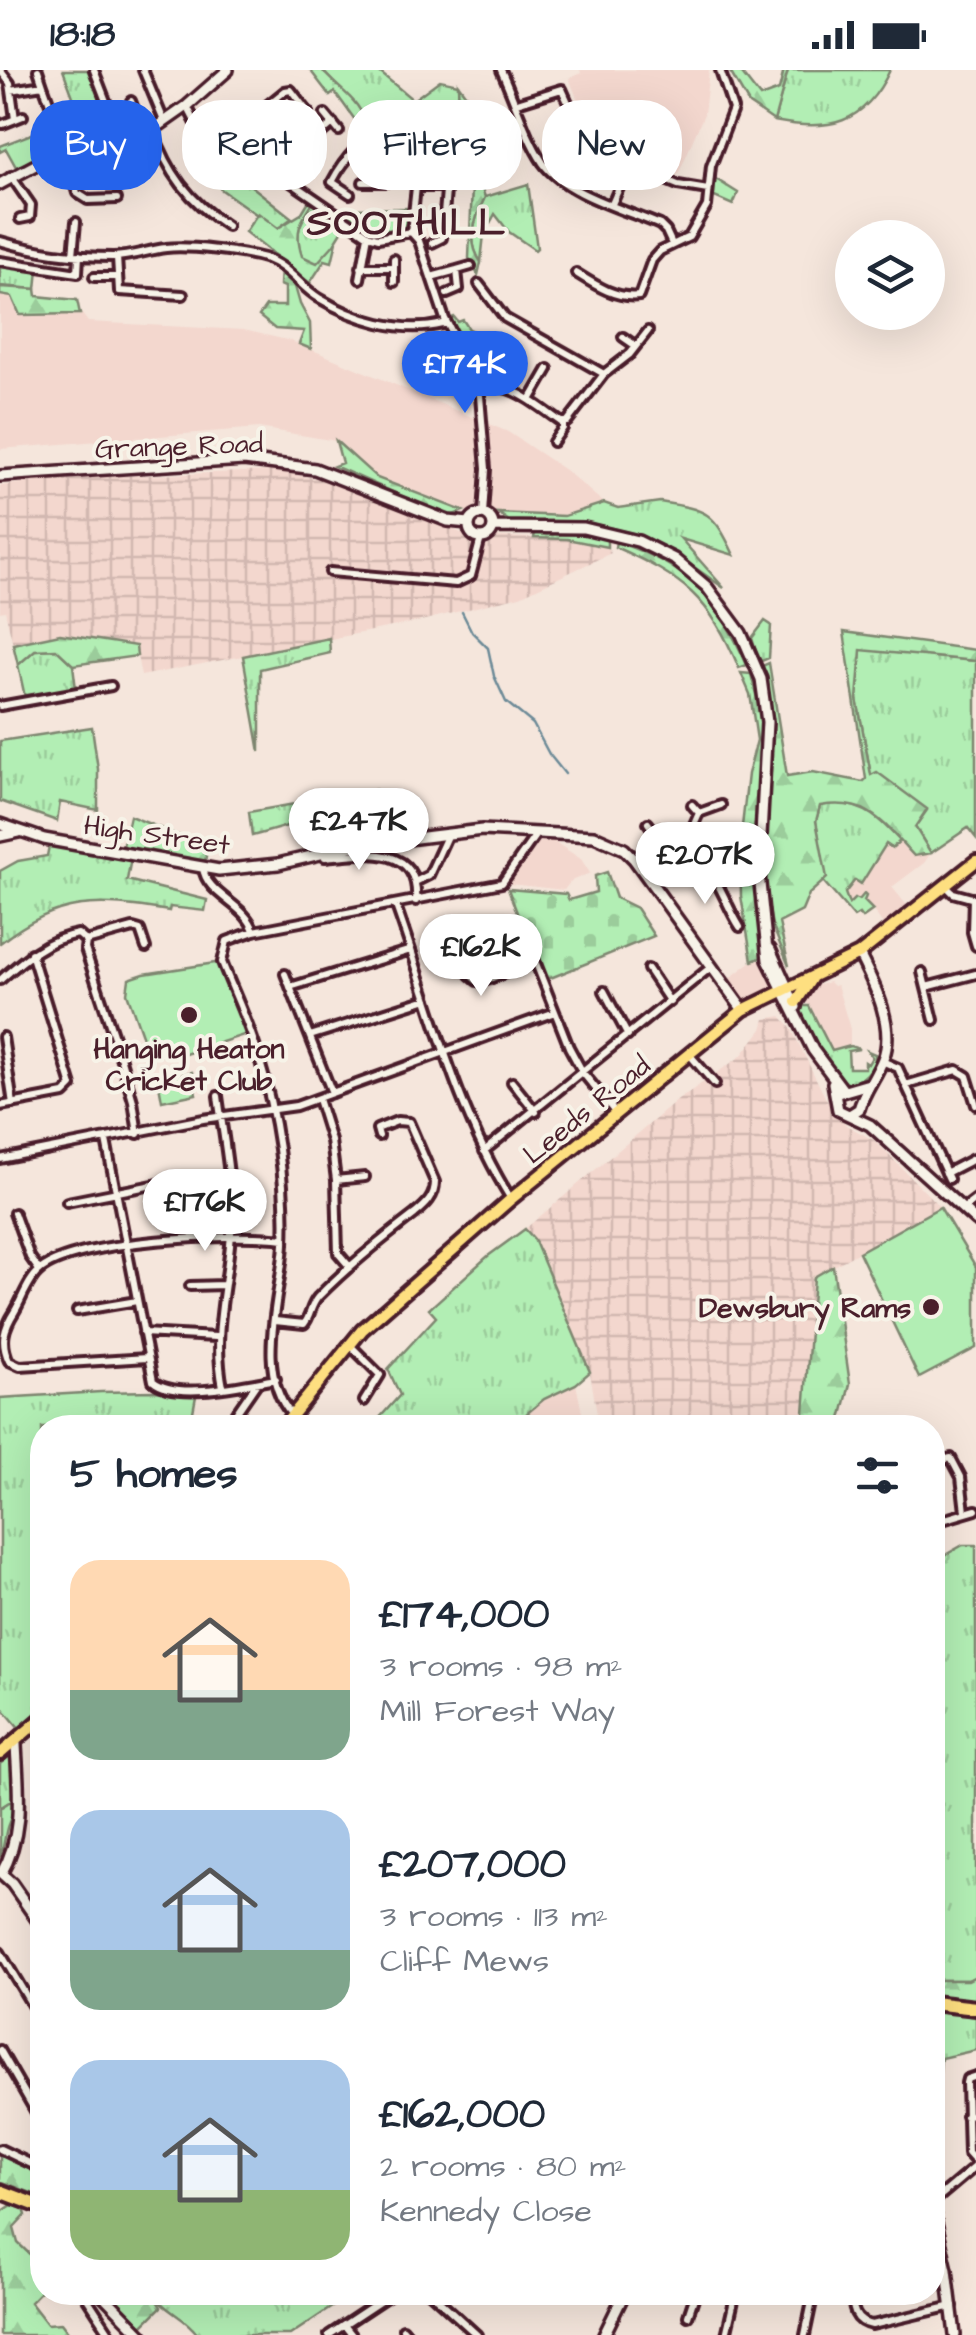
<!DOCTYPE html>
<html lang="en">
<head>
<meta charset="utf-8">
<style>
	body { margin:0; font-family:"Architects Daughter",sans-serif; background:#f6f6f7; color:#1f2937; height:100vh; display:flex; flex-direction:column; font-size:38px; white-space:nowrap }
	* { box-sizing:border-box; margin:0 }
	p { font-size:32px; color:#747a83 }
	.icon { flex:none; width:55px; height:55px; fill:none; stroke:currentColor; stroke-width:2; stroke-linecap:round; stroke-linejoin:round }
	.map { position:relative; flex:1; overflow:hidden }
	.side { position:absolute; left:30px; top:1345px; width:915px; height:890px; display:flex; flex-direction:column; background:#fff; border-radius:40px; box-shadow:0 10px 40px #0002 }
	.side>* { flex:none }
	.hud { position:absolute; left:30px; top:30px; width:918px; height:90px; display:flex; gap:20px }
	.fabs { position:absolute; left:835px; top:150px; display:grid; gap:20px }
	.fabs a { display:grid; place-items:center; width:110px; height:110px; border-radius:50%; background:#fff; box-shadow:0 10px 40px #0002; font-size:50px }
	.price { position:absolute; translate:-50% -85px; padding:0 22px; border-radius:35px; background:#fff; color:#222; font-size:32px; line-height:65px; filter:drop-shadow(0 2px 5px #0008) }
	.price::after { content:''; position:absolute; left:50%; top:60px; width:30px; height:22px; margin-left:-15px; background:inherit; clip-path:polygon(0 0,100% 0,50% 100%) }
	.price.on { background:#2563eb; color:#fff }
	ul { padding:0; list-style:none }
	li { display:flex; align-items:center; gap:30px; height:250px; padding:0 40px }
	li span { display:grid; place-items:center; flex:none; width:280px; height:200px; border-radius:30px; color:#555 }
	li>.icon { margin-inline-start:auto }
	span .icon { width:120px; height:120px; fill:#fffc; stroke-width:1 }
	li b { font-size:42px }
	h2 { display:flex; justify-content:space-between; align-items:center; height:120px; padding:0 40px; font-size:42px }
	.tag { padding:0 35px; border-radius:40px; background:#fff; box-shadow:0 10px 40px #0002; font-size:35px; line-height:90px }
	.tag.on { background:#2563eb; color:#fff }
	.status { display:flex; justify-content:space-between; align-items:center; height:70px; padding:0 50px; background:#fff; direction:ltr }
	.status svg { height:28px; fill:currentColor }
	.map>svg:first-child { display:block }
	.built { fill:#f3d7ce }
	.industrial { fill:url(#industrial-grid) }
	.grass { fill:url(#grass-tufts); stroke:#7e8670; stroke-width:2.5 }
	.forest { fill:url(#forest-firs); stroke:#7e8670; stroke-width:2.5 }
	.cemetery { fill:url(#cemetery-stones); stroke:#7e8670; stroke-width:2.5 }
	.pitch { fill:#b2eeb4; stroke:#7e8670; stroke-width:2.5 }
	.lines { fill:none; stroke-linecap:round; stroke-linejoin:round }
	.stream { stroke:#6c8a97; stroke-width:2.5 }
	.street-casing { stroke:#4a1f2b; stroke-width:14 }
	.secondary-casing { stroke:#4a1f2b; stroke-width:16 }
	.primary-casing { stroke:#4a1f2b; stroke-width:18 }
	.highway-casing { stroke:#4a1f2b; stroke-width:20 }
	.street { stroke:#f7f3e8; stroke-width:6 }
	.secondary { stroke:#f7f3e8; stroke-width:9 }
	.primary { stroke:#fedf80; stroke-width:10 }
	.highway { stroke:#fedf80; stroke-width:12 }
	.poi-dot { fill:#4a1f2b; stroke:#f7f3e8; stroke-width:4 }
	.labels { text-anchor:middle; stroke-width:8; stroke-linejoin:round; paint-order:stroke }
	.street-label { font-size:28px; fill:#4a1f2b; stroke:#f7f3e8 }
	.poi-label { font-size:28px; font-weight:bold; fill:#4a1f2b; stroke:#f7f3e8 }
	.district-label { font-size:38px; font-weight:bold; letter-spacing:2.5px; fill:#4a1f2b; stroke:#f7f3e8 }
</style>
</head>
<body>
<div class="status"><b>18:18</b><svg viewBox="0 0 49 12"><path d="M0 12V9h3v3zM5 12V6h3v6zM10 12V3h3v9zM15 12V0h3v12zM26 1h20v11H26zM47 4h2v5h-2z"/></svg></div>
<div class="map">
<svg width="976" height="2265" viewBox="0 0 976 2265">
	<defs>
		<pattern id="industrial-grid" width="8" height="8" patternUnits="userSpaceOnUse" patternTransform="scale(2.5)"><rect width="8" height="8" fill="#f3d7ce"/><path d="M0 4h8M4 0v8" fill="none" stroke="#d2b8b1"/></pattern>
		<pattern id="grass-tufts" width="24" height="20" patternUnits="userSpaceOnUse" patternTransform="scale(2.5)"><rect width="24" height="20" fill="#b2eeb4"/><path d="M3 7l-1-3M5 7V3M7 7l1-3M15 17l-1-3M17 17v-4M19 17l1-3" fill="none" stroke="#9bcc9b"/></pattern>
		<pattern id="forest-firs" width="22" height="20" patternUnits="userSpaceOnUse" patternTransform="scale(2.5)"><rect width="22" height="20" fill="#b2eeb4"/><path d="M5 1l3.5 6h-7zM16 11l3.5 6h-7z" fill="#9bcc9b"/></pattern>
		<pattern id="cemetery-stones" width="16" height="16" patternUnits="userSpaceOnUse" patternTransform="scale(2.5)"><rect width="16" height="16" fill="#b2eeb4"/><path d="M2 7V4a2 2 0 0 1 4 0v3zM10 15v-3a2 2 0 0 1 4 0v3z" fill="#9bcc9b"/></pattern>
	</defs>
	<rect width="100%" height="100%" fill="#f5e6dc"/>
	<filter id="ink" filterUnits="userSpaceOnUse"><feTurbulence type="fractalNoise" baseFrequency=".01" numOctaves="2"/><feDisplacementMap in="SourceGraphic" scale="20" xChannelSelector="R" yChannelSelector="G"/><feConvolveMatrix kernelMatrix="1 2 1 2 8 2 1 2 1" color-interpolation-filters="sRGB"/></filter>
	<g filter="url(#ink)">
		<path class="built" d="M580 0H709L704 44 678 105 596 75 569 8 581 3Z
			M0 225 12 227 20 245 82 244 88 252 244 260 291 271 508 362 565 400 604 433 564 446 463 441 377 408 336 371 259 358 0 379Z
			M874 743 914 785 931 783 924 793 892 817 909 838 885 857 873 840 862 848 859 844 854 847 823 811 826 808 818 774Z
			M542 769H550L581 789 590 803 571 811 564 820 510 814 523 786Z
			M763 887 776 916 743 935 726 911 752 891Z
			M829 912 833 916 837 915 850 959V976L832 981 807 933V926L812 917Z
			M576 1314 585 1357 511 1358 544 1329Z"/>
		<path class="industrial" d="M275 401 331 411 469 466 567 469 607 477 611 483 520 526 417 552 141 606 135 576 60 564 13 574 5 541 0 542V416L57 408Z
			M781 946 790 956 825 1027 846 1055 875 1071 940 1137 814 1207 803 1357H599L590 1302 534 1170 525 1159 678 1030 741 986 762 959 765 949Z"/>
		<path class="grass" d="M63 0H90L116 67 113 77 37 88 16 97 6 79 0 82V76L68 50 75 32Z
			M322 0H377L413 30 440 10 458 14 459 40C446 40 435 54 427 63L415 57 382 51 367 62 365 46Z
			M788 0H890C864 55 829 62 774 51Z
			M231 88 237 91 231 100 292 148 277 159 222 120 216 113 226 99 223 96Z
			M711 106 738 123 733 135 712 126Z
			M528 114 537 178 535 180 509 162 495 144 484 164 481 192C466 171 475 148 485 127Z
			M313 132 346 155 328 184 317 194 302 186C294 162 300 152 313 132Z
			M410 138 405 156C382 170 367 159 347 146L352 139Z
			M0 193 38 200 36 219 0 216Z
			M454 247 458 252 463 250 469 259 508 277 492 309H481L450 249Z
			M660 432C708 440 713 441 734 485L681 469 724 518 667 478 640 465 586 452 509 451 498 443 564 446 604 433 618 438Z
			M535 463H579L607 468V477L567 469 534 468Z
			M765 551 771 555 769 588 759 592 752 568Z
			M329 568 330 583 260 599V682L243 586Z
			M56 579 73 595 76 619 25 627 18 595 35 580Z
			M861 579 976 591V768L968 758 931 783 915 757 927 740 871 706 857 629Z
			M92 657 98 699V740L60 732 57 751 0 731V671Z
			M374 720 364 736C325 743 290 756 252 766L249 742Z
			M836 733C867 736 880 749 900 771L892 778 886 774 861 814 855 810 845 823 849 834 855 828 859 830 864 824 866 826 864 831 873 840 862 848 859 844 854 847 823 811 826 808 816 751 820 736Z
			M49 776 131 788 127 810 207 830 205 841 170 837 169 841C96 829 60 827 0 873V801L18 791 47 786Z
			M800 936H809L832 981 850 976 859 979 848 981 849 998H865V992L868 994 872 987 868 981 875 984C876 999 862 1012 847 1014L831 1000 820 984 800 943Z
			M525 1159 534 1169 590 1302 576 1314 544 1329 511 1357H381L375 1353 400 1325 388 1299 436 1247 429 1239 488 1186Z
			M101 1322 154 1321 196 1326 193 1342 213 1357 42 1358V1637L21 1660 0 1635V1328Z
			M963 1475H976V1906L968 1910H933V1492Z
			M12 1683 14 1729 0 1738V1694Z
			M932 1933 976 1938V1980L941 1988 933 2087Z
			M152 2223 153 2222 353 2223 290 2265H198C185 2246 165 2242 152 2223Z"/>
		<path class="forest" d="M310 0H322C337 19 365 32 366 59L363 61 335 22 330 26Z
			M729 0H739L760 27 779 20 784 0H788L774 51 749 34Z
			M458 14 469 29 471 90 485 127C475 148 466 171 481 192L478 205 469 188 472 116 462 98Z
			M310 129 313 132C300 152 294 162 302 186L317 193 337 171 332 192 325 190 310 213 245 162 258 143 278 158 301 144Z
			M281 199 292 206 300 234 310 253 311 279 299 274 304 261 275 259 259 246 266 236H285V217L280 215Z
			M0 217 36 219 37 226 77 230 80 244 20 245 12 227 0 225Z
			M336 371 377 408 463 441 449 447 334 396 342 393Z
			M616 472C688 495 717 527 747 595L739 598C709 527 684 508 615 477Z
			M844 562 976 580V591L861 580 857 629 871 705 877 702 927 739 915 757 931 783 914 786C883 753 870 728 820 736L816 751 827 808 809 824 802 841 779 853 789 896 772 855 765 820 772 659 771 633 762 596 769 593 787 706 813 702 863 712 866 709Z
			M60 564 136 576 137 586 73 595 56 579 35 580 18 595 13 574Z
			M741 603 751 604 760 641 762 699 754 762V813L763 887 752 891 741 826 740 774 748 704 757 670 750 624Z
			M130 746 207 777 205 794 123 776Z
			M833 1196 850 1314 839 1357H803L814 1207Z
			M14 1729V1744C4 1755 6 1773 0 1787V1738Z
			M976 1906V1933L933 1927 932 1910H968Z
			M0 2085 42 2105V2127L0 2111Z
			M12 2135 24 2139 26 2145 14 2158 18 2173 42 2196V2220L30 2232 47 2254 61 2253 70 2265H0V2143Z
			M109 2223H152L161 2237 142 2256Z"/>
		<path class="cemetery" d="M607 802 616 828 636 838 654 866 543 911 508 819 566 824 569 830 596 822 595 806Z"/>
		<path class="pitch" d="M222 892 250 963 182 985H149L127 923 129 909 144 904Z
			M192 1002 196 1024 162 1031 158 1009Z
			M940 1137 976 1197V1278L919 1308 859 1182Z"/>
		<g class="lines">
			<path class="stream" d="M462 542 472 562 488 578 494 606
				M495 608 506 632 533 654 549 684 565 704"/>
			<defs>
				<path id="street" d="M0 0 10 13 15 49
					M38 0 43 15
					M94 0 124 78
					M143 0 164 51
					M501 0C515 30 525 66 543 93 565 124 626 140 660 155L666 161 672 174
					M11 20 43 15 53 42
					M517 33 562 19 586 73 593 80 629 95 612 134
					M187 36 204 69 222 90
					M325 44 339 61
					M112 47 134 39 131 31
					M333 53 283 96 285 108 368 165 378 168 411 162
					M3 54 23 46
					M153 60C168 103 189 131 227 156
					M363 72 380 98
					M212 80 285 21 291 20 308 42
					M256 85 268 97 282 103
					M67 88 77 123 88 130 117 129
					M629 95 678 115 708 120
					M11 106 31 135 30 147 20 149
					M378 111 380 98 387 95 388 73
					M363 112H386
					M416 117H447
					M350 124 332 112C344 89 360 70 385 59L413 64 416 117 411 162 419 171 445 249 472 301 480 326 486 399 483 444
					M0 171C37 182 75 187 113 187 131 187 148 180 166 178 188 175 242 182 264 188 288 195 299 216 319 228 355 250 402 264 443 254
					M432 173 442 168 448 97 452 91 450 69H437
					M73 185 76 152
					M117 187 119 221 183 225
					M394 189V212
					M0 191 78 203 79 185
					M361 197H393
					M576 203C595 215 616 229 639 226L652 190 660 181 689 167 707 136 711 96 733 39 720 0
					M94 207H116
					M431 207 457 200
					M360 209 368 165
					M479 214 505 248 604 304
					M447 224 459 219 457 200 471 196
					M623 267 636 276
					M491 314 509 282
					M477 318C509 309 536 335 561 352H567L604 304 630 284 648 261
					M530 330 548 299
					M553 372 563 358V352
					M330 502 456 513 471 506 481 468
					M0 636 111 616
					M692 735 699 743
					M648 753 673 788 685 795H705L725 786H759
					M669 782 688 768 699 743 721 735
					M325 787C364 783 420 774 416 831
					M705 795C721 814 726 835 740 857
					M203 798C206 825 246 834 254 861
					M415 812 429 805 447 766
					M946 816 953 823 975 829
					M973 828 972 862 976 876
					M396 836C431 934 455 1039 511 1129
					M522 858 569 977 583 1003 615 1042
					M86 871 85 879 117 976 133 1031 138 1064
					M86 871 133 858 140 860 146 878
					M464 878 470 905 477 911 487 910 535 891
					M648 899 670 932
					M922 902 934 950
					M285 904 332 1023
					M0 910C23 890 47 869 78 864L86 871
					M290 917 411 880
					M926 917 976 904
					M604 921 628 966
					M310 966 427 929
					M3 967 13 1034
					M689 984 715 1014
					M882 991 898 998 949 1109
					M512 1012 536 1042
					M906 1015 957 1000 967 1006 976 1035
					M218 1026C224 1071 234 1119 231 1164 227 1218 212 1262 223 1317
					M318 1029 331 1071 336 1110 338 1183 350 1197
					M0 1036 64 1024 72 1016 31 883
					M106 1070 153 1311C176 1331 247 1314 276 1309
					M484 1081 711 897
					M0 1089 203 1049 296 1036 555 942
					M946 1103 973 1089 976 1094
					M336 1110 365 1107
					M67 1132 168 1112
					M964 1138 976 1129
					M14 1143 30 1187 39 1200
					M190 1216 224 1215
					M77 1241 137 1231
					M275 1251 304 1254C311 1246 310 1236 318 1227 347 1197 381 1170 415 1144 426 1135 435 1127 435 1112L409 1052 397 1051 377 1059 379 1066
					M143 1263 216 1267
					M350 1275 380 1305 364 1331
					M147 1288 20 1296 9 1291C0 1272 4 1258 15 1241 22 1229 29 1209 39 1201 73 1170 238 1162 284 1169
					M292 1345C253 1301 281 1226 284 1174 287 1113 276 1043 258 985 249 953 234 923 222 892L227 871 254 861 502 813 537 763
					M226 1358 257 1313
					M932 1392 951 1388 961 1407 965 1442
					M932 1453 976 1440
					M42 1769 37 1791 42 1807
					M0 1882 42 1952
					M0 1980 38 2046 42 2043
					M976 2006 967 2009 966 2013 968 2083 976 2092
					M966 2046 973 2045 976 2039
					M0 2079 42 2099
					M932 2133 976 2096
					M83 2222 111 2265
					M430 2222 477 2265
					M855 2222C850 2238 855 2252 872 2255L953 2236
					M688 2246 696 2222
					M344 2255 352 2265
					M403 2259 408 2265
					M329 2265 394 2222
					M726 2265 736 2222
					M805 2265 814 2222"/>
				<path id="secondary" d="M0 114 39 93 130 76 187 36 228 0
					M0 406 244 390 315 399 448 451 469 453
					M469 456a12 12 0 1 1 24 0a12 12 0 1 1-24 0Z
					M493 457 584 458 638 471 674 489 707 517 741 563 761 609 767 652 759 804 768 890 813 980 843 1020
					M0 754 44 769 219 800 278 794 358 775 482 760 594 766 624 779 634 789 743 940
					M0 766 19 762
					M770 879 796 937
					M833 1013 838 1040 870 1055 976 1151
					M838 1023 869 1014
					M851 1044 859 1039C864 1021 876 1007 883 989 896 956 874 914 859 884
					M16 1674C18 1719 25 1763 1 1804L12 1814 42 1857
					M932 2135 947 2200 955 2265
					M100 2222 142 2265
					M604 2265 625 2222"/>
				<path id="primary" d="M796 932 811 909
					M282 1358 362 1260 511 1129 743 940 859 884 976 791
					M0 1684 42 1648"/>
				<path id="highway" d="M932 1933 976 1938
					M0 2121 42 2137"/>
			</defs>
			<use href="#street" class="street-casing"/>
			<use href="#secondary" class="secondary-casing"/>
			<use href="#primary" class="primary-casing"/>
			<use href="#highway" class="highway-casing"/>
			<use href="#street" class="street"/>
			<use href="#secondary" class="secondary"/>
			<use href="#primary" class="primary"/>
			<use href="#highway" class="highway"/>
		</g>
	</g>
	<g class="poi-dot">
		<circle cx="189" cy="945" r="10"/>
		<circle cx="931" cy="1237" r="10"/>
	</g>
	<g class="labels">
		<g class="street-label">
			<text transform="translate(179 375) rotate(-2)" y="10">Grange Road</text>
			<text transform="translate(157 764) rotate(8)" y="10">High Street</text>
			<text transform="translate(586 1039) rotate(-39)" y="10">Leeds Road</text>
		</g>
		<g class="poi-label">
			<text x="189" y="988">Hanging Heaton<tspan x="189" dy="32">Cricket Club</tspan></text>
			<text x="911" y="1247" text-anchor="end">Dewsbury Rams</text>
		</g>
		<g class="district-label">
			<text x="407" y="165">SOOTHILL</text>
		</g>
	</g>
</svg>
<div class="fabs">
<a><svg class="icon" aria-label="layers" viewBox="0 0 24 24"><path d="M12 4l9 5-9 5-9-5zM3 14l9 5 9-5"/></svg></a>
</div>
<b class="price on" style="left:465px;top:346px">£174K</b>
<b class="price" style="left:359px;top:803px">£247K</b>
<b class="price" style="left:705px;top:837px">£207K</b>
<b class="price" style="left:481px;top:929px">£162K</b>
<b class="price" style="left:205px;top:1184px">£176K</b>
<div class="hud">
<a class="tag on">Buy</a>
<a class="tag">Rent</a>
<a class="tag">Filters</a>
<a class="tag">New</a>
</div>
<section class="side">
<h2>5 homes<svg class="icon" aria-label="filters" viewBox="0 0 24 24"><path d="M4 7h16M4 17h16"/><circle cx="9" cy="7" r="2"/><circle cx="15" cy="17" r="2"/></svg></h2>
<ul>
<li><span style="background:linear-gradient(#ffd9b3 65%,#7fa58c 0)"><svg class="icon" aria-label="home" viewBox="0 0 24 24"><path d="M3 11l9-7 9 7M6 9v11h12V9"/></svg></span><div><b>£174,000</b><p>3 rooms · 98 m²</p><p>Mill Forest Way</p></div></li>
<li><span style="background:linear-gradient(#a9c7e8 70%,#7fa58c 0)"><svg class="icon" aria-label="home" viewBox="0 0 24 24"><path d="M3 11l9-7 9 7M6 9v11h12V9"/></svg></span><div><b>£207,000</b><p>3 rooms · 113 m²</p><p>Cliff Mews</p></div></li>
<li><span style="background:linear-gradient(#a9c7e8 65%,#8fb573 0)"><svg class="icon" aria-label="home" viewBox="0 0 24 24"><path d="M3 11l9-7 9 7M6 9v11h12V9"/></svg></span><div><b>£162,000</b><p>2 rooms · 80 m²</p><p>Kennedy Close</p></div></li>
</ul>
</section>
</div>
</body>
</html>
